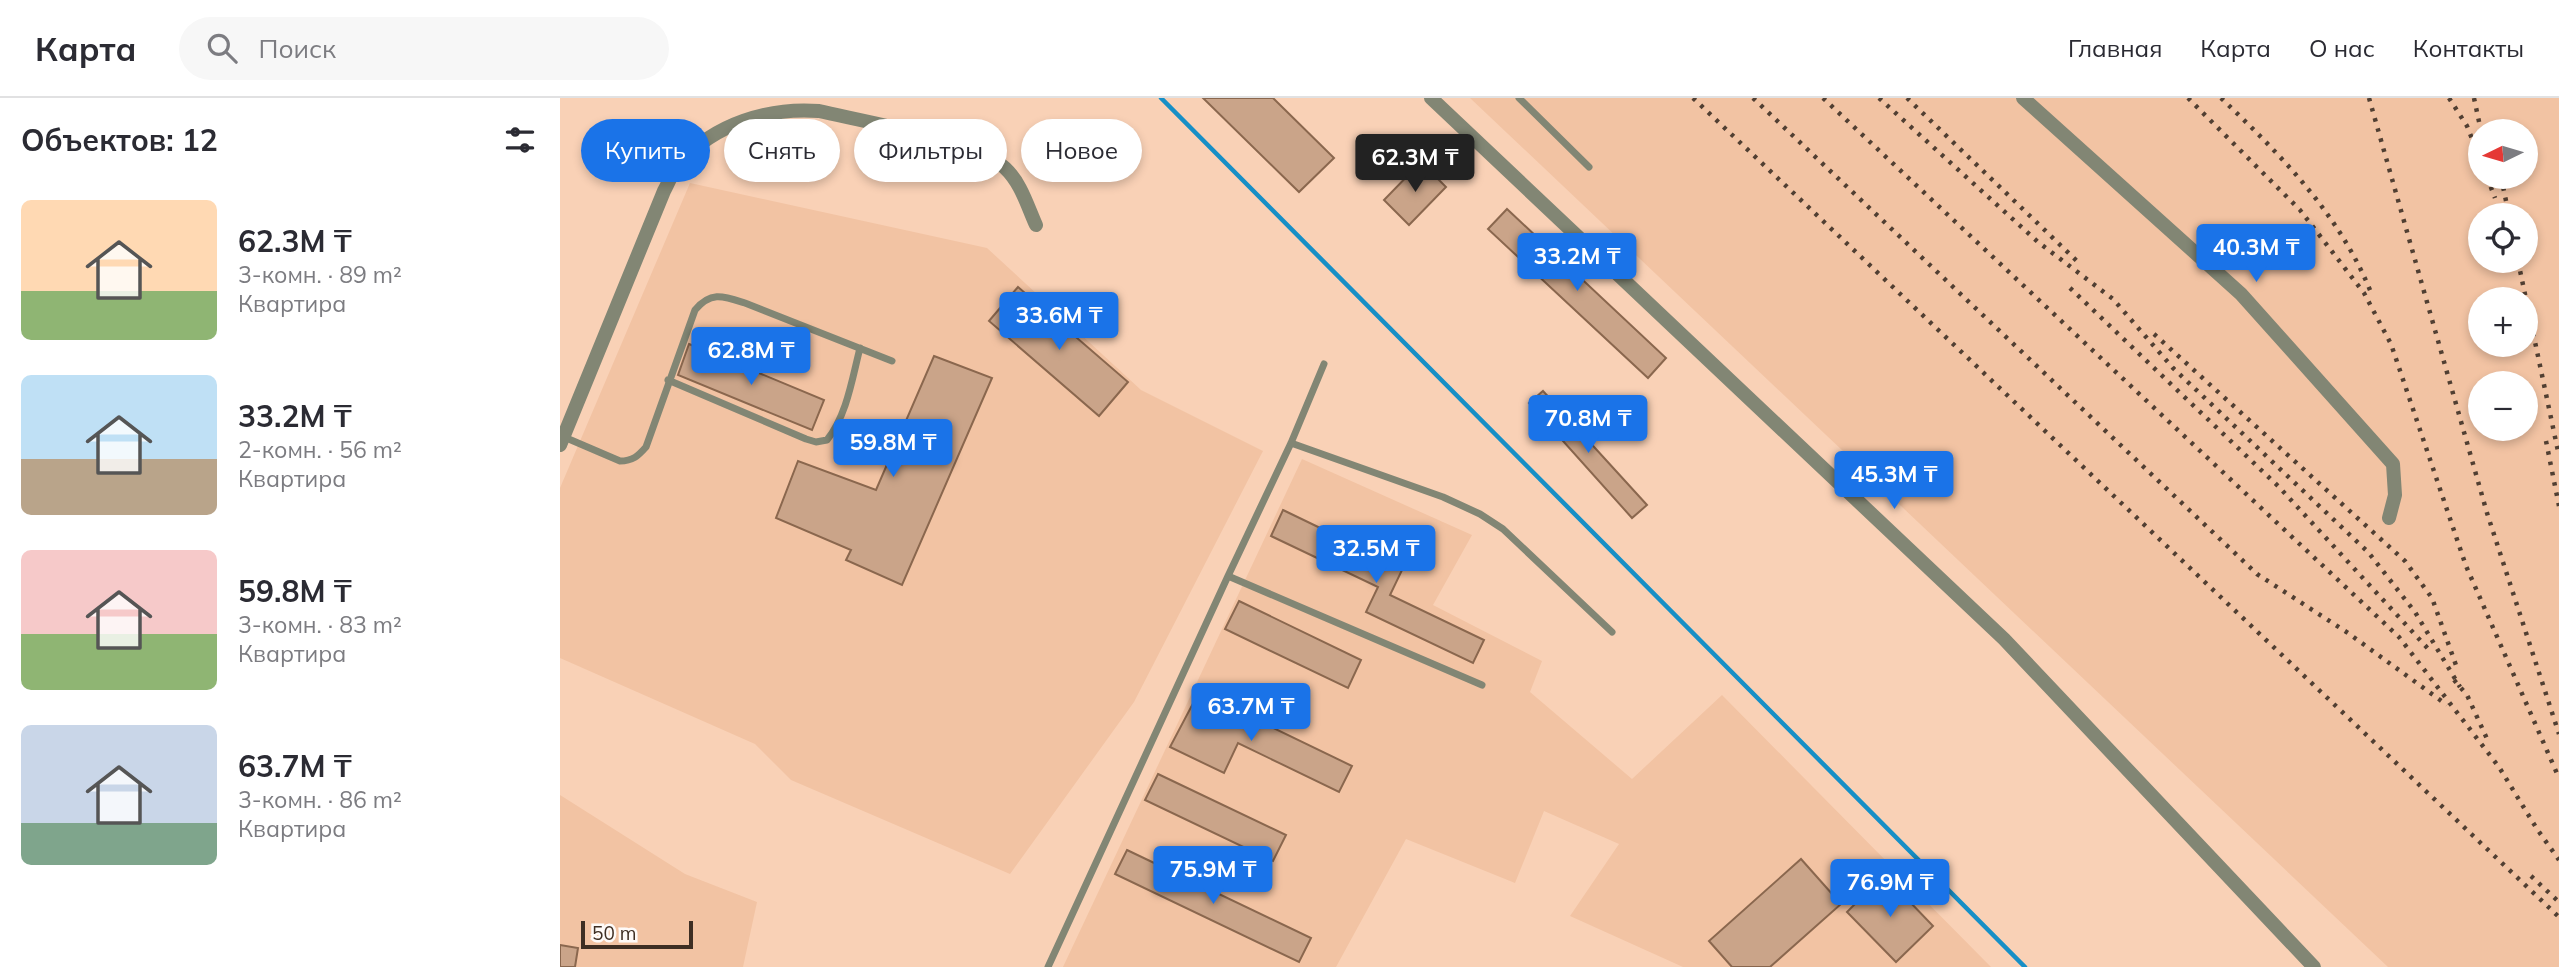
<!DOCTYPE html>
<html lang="ru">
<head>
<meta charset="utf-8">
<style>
	body { margin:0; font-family:Mulish,sans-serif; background:#f7f7f7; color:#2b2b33; height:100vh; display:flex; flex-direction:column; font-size:26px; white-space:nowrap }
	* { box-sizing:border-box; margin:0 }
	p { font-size:23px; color:#7c7c81 }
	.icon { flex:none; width:38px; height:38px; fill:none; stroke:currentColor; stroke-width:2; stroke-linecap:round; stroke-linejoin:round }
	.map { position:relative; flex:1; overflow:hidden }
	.panel { display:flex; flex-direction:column; background:#fff; width:560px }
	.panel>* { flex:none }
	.guide { position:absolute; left:21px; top:21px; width:665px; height:63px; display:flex; gap:14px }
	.needle { width:46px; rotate:265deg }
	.controls { position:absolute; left:1908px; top:21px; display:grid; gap:14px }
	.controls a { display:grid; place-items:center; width:70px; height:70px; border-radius:50%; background:#fff; box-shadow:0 4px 10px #0003; font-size:35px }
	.scale { position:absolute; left:21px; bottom:18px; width:112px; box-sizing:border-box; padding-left:7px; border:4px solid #3e2e23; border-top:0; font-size:19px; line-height:24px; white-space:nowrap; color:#3e2e23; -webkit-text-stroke:5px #fefaf8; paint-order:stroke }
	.price { position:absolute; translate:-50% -60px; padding:0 16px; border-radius:7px; background:#1a73e8; color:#fff; font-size:23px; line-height:46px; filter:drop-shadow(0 2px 4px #0008) }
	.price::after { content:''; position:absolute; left:50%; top:42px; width:21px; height:16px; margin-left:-10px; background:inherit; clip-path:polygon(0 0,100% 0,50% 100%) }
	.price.current { background:#222; color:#fff }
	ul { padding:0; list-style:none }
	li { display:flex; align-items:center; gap:21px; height:175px; padding:0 21px }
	li span { display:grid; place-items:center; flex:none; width:196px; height:140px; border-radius:10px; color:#555 }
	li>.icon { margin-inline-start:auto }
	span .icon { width:84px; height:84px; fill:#fffc; stroke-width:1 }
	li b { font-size:30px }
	h2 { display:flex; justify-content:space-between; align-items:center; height:84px; padding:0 21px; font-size:30px }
	.tag { padding:0 24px; border-radius:32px; background:#fff; box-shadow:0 4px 10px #0003; font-size:24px; line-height:63px }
	.tag.current { background:#1a73e8; color:#fff }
	header { display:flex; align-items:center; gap:42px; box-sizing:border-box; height:98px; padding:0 35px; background:#fff; border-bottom:2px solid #e1e1e2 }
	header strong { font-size:33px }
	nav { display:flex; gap:38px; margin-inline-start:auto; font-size:24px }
	.search { width:490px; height:63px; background:#f7f7f7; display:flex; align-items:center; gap:18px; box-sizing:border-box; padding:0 24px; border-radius:38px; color:#7c7c81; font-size:26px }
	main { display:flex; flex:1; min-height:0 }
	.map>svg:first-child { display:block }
	.built { fill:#f2c3a3; fill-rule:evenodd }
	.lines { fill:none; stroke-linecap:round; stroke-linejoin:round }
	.stream { stroke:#178fc6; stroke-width:4.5 }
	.building { fill:#caa489; stroke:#8a674e; stroke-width:2 }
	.service { stroke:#828674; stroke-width:7 }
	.minor { stroke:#828674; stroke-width:14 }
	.rail { stroke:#513f32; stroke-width:4.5; stroke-dasharray:3.5 7; stroke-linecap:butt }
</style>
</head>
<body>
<header>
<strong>Карта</strong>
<div class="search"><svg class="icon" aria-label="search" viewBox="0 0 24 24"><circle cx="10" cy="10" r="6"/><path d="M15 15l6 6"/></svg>Поиск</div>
<nav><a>Главная</a><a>Карта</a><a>О нас</a><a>Контакты</a></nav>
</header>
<main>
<section class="panel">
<h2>Объектов: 12<svg class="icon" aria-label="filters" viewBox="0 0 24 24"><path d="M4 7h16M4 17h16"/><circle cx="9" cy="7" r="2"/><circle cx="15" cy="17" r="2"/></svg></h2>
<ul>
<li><span style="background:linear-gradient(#ffd9b3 65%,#8fb573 0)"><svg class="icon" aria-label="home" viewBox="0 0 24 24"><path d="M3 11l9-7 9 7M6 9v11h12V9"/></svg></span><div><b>62.3M ₸</b><p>3-комн. · 89 m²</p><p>Квартира</p></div></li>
<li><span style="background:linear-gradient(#bfe0f5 60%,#b9a48a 0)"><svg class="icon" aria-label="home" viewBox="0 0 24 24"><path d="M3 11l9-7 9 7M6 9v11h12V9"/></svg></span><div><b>33.2M ₸</b><p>2-комн. · 56 m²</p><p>Квартира</p></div></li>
<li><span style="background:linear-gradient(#f6c9c9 60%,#8fb573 0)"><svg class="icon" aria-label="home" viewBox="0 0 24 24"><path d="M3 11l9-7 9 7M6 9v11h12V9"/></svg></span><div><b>59.8M ₸</b><p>3-комн. · 83 m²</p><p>Квартира</p></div></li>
<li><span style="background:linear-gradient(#c9d6e8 70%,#7fa58c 0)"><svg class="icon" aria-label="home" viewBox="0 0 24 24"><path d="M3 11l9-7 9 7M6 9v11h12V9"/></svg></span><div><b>63.7M ₸</b><p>3-комн. · 86 m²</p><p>Квартира</p></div></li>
</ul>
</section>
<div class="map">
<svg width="1999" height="869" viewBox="0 0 1999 869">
	<rect width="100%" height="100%" fill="#f9d1b6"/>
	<path class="built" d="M910 0H1999V869H1828ZM1920 33H1965V79H1920ZM1920 117H1965V163H1920ZM1920 201H1965V247H1920ZM1920 285H1965V331H1920Z
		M130 85 427 150 581 292 703 353 574 604 450 776 231 682 195 646 0 560V390Z
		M742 361 912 437 873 507 982 563 970 594 1072 681 1162 597 1431 869H1123L1010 818 1059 746 984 713 955 785 846 741 776 869H503Z
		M0 697 125 776 197 804 183 869H0Z"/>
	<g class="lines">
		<path class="stream" d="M601 0 1465 869"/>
	</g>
	<path class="building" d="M643 0H713L774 60 739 94Z
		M861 64 886 89 849 127 824 102Z
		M947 111 1106 260 1088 280 928 131Z
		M458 189 568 284 539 318 429 223Z
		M129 246 264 302 252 332 118 277Z
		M374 258 432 280 342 487 286 462 291 452 216 420 238 363 316 392Z
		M983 293 1087 407 1072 420 969 305Z
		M723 412 843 470 830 497 924 542 913 565 806 514 818 489 711 438Z
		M679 503 801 562 788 590 665 531Z
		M639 594 792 668 779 694 678 645 664 675 610 649Z
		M598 676 726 737 713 763 585 702Z
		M567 752 751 840 739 864 555 776Z
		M1241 761 1281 806 1210 869H1172L1149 843Z
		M1324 777 1373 828 1336 864 1287 814Z
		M0 847 18 850 15 869H0Z"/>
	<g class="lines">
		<path class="service" d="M959 0 1029 69
			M108 282 246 341 256 344 267 342C287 317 292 281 300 250
			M4 339 60 363C73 363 78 358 86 349L135 212C151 193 163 198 185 205L332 263
			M731 345 883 399 920 416 943 431 1052 534
			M668 478 922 587
			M488 869 668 478 731 345 764 266"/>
		<path class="minor" d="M871 0 1444 541 1754 869
			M1463 0 1681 196 1833 366 1835 397 1829 420
			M0 347 104 93C109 84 113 72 120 65 154 26 209 9 259 13 301 23 417 43 445 70 461 85 467 107 476 127"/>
		<path class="rail" d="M1133 0 1999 819
			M1193 0 1697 476 1788 535 1887 607
			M1263 0 1839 539 1939 669 1977 731 1999 762
			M1319 0 1478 144 1553 201 1613 270 1808 454 1855 514 1900 589
			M1347 0 1518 164
			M1628 0 1740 112 1804 195 1831 246 1906 468 1999 680
			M1661 0C1722 58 1781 118 1812 197
			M1809 0 1927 415 1999 636
			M1889 0 1907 28 1920 61
			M1914 0 1921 33
			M1927 79 1935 100
			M1941 79 1949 117
			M1958 163 1999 358
			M1510 190 1719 389 1872 555
			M1594 236 1845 463 1872 500 1897 570
			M1986 343 1999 408
			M1894 582 1907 597 1928 643
			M1971 778 1999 804"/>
	</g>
</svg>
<div class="controls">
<a><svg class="needle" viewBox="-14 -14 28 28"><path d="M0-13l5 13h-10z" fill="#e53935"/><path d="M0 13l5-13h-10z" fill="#7c7c81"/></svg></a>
<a><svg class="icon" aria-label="locate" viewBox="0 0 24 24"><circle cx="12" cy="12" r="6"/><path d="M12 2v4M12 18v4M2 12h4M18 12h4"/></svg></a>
<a>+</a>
<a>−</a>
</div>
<div class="scale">50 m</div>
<b class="price current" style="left:855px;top:96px">62.3M ₸</b>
<b class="price" style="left:1696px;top:186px">40.3M ₸</b>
<b class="price" style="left:1017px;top:195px">33.2M ₸</b>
<b class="price" style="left:499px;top:254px">33.6M ₸</b>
<b class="price" style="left:191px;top:289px">62.8M ₸</b>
<b class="price" style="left:1028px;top:357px">70.8M ₸</b>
<b class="price" style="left:333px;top:381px">59.8M ₸</b>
<b class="price" style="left:1334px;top:413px">45.3M ₸</b>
<b class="price" style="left:816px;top:487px">32.5M ₸</b>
<b class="price" style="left:691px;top:645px">63.7M ₸</b>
<b class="price" style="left:653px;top:808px">75.9M ₸</b>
<b class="price" style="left:1330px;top:821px">76.9M ₸</b>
<div class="guide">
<a class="tag current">Купить</a>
<a class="tag">Снять</a>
<a class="tag">Фильтры</a>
<a class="tag">Новое</a>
</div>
</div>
</main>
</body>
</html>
